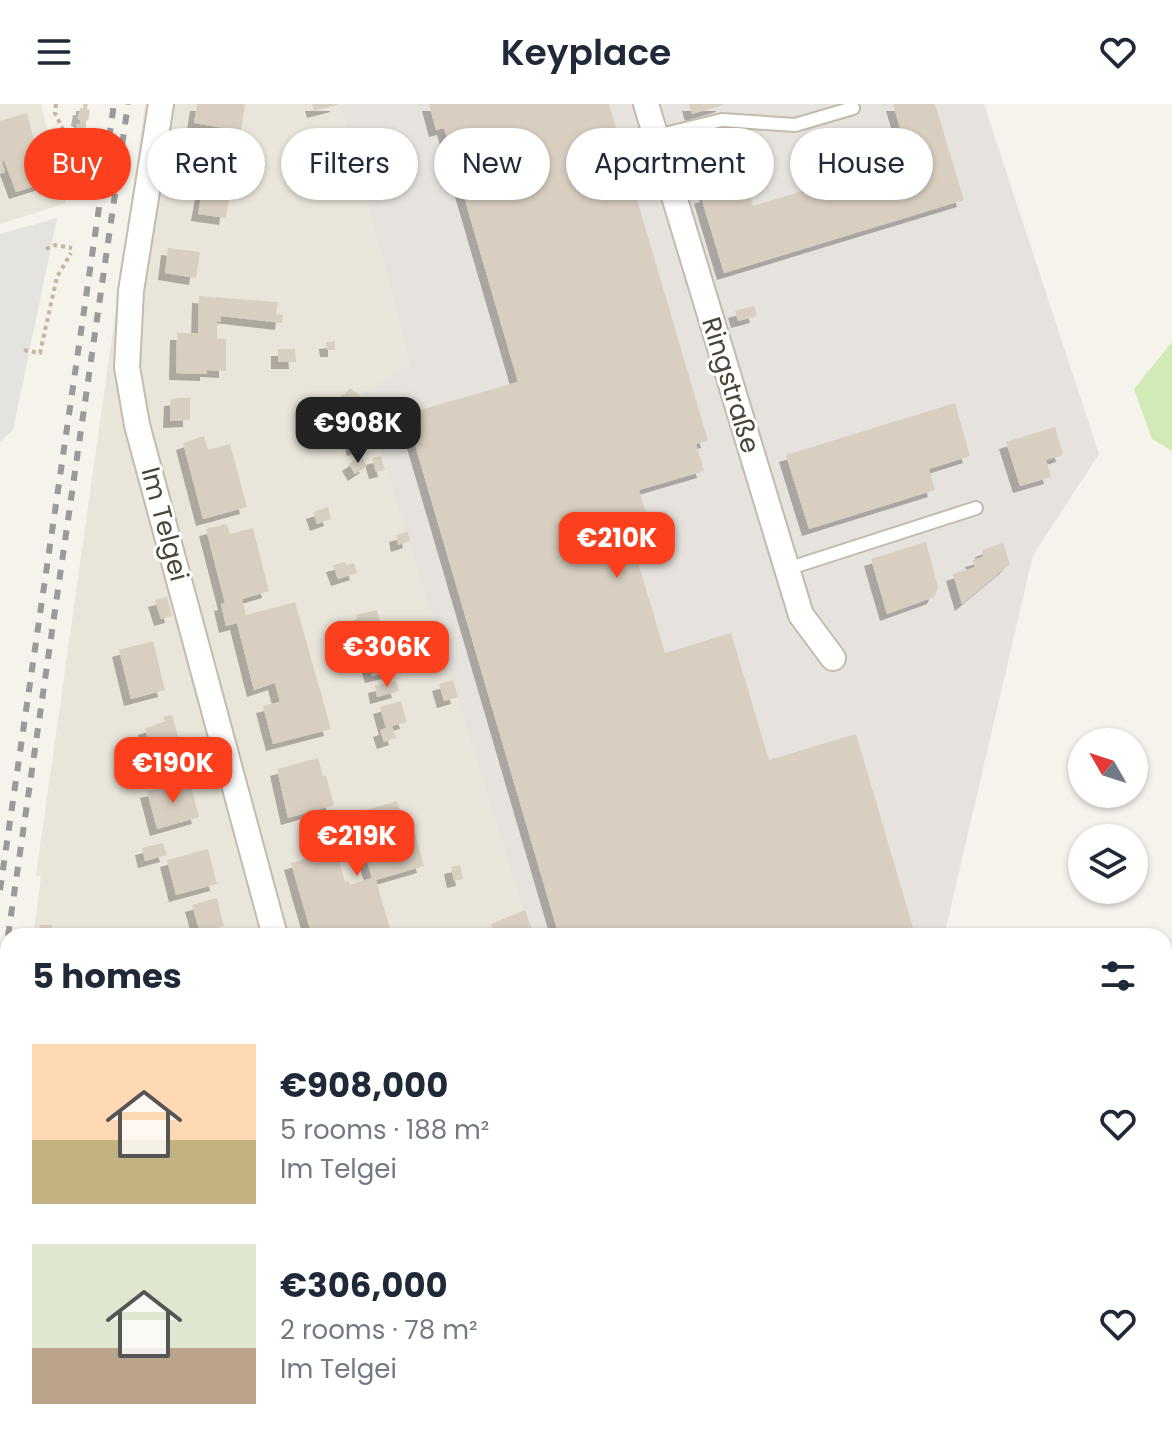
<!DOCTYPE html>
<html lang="en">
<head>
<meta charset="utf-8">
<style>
	body { margin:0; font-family:Poppins,sans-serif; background:#f2f2f3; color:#1f2937; height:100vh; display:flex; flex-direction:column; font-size:30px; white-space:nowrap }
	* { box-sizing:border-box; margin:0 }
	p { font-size:26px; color:#747a83 }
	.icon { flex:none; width:44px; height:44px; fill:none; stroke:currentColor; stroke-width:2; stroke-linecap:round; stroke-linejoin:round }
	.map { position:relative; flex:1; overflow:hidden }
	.sheet { position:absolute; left:0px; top:824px; width:1172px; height:514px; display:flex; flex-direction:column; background:#fff; border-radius:24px 24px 0 0; box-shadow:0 2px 6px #0004 }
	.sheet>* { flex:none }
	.hud { position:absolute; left:24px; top:24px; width:1124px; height:72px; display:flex; gap:16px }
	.needle { width:52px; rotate:309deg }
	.buttons { position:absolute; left:1068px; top:624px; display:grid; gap:16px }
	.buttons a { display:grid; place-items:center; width:80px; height:80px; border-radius:50%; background:#fff; box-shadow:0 2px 6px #0004; font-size:40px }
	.price { position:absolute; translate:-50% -68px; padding:0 18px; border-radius:16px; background:#fc3f1d; color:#fff; font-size:26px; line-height:52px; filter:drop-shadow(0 2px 4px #0008) }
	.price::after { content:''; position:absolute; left:50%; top:48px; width:24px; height:18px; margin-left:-12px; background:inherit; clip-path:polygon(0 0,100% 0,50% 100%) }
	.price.active { background:#222; color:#fff }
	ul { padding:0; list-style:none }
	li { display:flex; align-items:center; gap:24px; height:200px; padding:0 32px }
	li span { display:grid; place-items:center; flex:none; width:224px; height:160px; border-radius:0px; color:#555 }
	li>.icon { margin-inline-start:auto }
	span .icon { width:96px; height:96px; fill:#fffc; stroke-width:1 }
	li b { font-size:34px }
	h2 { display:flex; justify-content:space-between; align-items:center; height:96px; padding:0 32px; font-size:34px }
	.chip { padding:0 28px; border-radius:36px; background:#fff; box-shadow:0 2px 6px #0004; font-size:28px; line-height:72px }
	.chip.active { background:#fc3f1d; color:#fff }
	header { display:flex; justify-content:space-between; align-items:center; height:104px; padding:0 32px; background:#fff; font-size:36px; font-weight:600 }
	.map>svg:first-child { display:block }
	.residential { fill:#eae5da }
	.industrial { fill:#e6e2dd }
	.green { fill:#d2eab5 }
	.parking { fill:#e5e3e0 }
	.building { fill:#d8cfc1; filter:url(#shadow) }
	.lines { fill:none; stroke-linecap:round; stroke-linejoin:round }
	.lane-casing { stroke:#c2bbae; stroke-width:16 }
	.street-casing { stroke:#c2bbae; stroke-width:28 }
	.path { stroke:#c4b79f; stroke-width:4; stroke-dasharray:4 4; stroke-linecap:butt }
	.lane { stroke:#fff; stroke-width:12 }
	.street { stroke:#fff; stroke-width:24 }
	.rail { stroke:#9a9a9a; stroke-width:6; stroke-dasharray:10 10; stroke-linecap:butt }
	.labels { text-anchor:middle; stroke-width:6; stroke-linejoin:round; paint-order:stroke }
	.street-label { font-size:26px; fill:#4b4439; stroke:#fff }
</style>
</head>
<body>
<header><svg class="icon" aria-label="menu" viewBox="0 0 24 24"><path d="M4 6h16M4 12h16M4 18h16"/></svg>Keyplace<svg class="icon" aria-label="heart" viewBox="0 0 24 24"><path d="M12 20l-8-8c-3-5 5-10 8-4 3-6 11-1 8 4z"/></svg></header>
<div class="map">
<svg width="1172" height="1337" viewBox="0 0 1172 1337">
	<defs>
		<filter id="shadow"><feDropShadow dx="-7" dy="7" stdDeviation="0" flood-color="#0004"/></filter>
	</defs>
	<rect width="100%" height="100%" fill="#f6f3ec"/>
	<path class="residential" d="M0 0H41L66 99 0 120Z
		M145 0H341L410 260 364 290 531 832H33L41 773 36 771Z
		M8 995V1149L0 1151V1018L4 997Z
		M184 1330H802L798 1337H186Z"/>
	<path class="industrial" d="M341 0H984L1099 350 1033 451 944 832H531L363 289 410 260Z"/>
	<path class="green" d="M1172 238V347L1152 335 1134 285Z
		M1164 980 1172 984V1337H798L802 1330H1164Z
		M8 1149V1330H184L186 1337H0V1151Z"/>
	<path class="parking" d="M57 114 13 326 0 338V130Z"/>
	<path class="building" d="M83 0H88L87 5 90 6 88 17 86 16V32L76 30 77 20H80L81 16 78 15 80 4H83Z
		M197 0H245L241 27 194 19Z
		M312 0H337V1L314 7Z
		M429 0H609L708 337 696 340 704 367 639 386 652 429 631 435 665 549 731 529 769 656 856 630 914 827 897 832H559L406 310 518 278 444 24 436 26Z
		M689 0H723V1L692 10Z
		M893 0H935L964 96 724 169 701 93 707 91 691 36 729 25 753 102 898 58 894 48 906 44Z
		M27 9 45 79 16 88 4 56 2 57 5 68 0 70V17Z
		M235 48 261 52 259 65 233 61Z
		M206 66 233 70 226 114 198 110Z
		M168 144 200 148 196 174 165 169Z
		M199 192 278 198 276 210 283 211 282 219 221 212V218L217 217V235H226V267L207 266V270L176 269 177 229H198Z
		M754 202 757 212 738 217 735 207Z
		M335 237V246H327L326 238Z
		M278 245H295L296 258H278Z
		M350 284 361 293 348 309 337 300Z
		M180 294H190V316L170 317 171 295Z
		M955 299 970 352 929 365 935 386 809 425 786 351Z
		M1055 323 1063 351 1046 356 1051 373 1020 382 1006 338Z
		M361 331 364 342 354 345 351 333Z
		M204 332 208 346 230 340 247 403 203 415 183 339Z
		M361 352 367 362 355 370 349 360Z
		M381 352 385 366 376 368 372 354Z
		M328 403 331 415 317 420 313 408Z
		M227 420 230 430 253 424 269 487 242 495 246 511 295 498 331 625 273 640 263 602 280 598 275 579 254 586 237 519 226 522 221 500 225 499 206 425Z
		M408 428 410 437 398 441 396 431Z
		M926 438 938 484 934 493 887 510 871 455Z
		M1003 439 1010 460 962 500 953 470 975 463 972 456 983 453 982 446Z
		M345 458 346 461 354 459 357 469 338 475 333 461Z
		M167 493 172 512 161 515 155 496Z
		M377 506 382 526 361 532 356 511Z
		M385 536 388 547 367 552 364 542Z
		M153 537 165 586 131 595 119 546Z
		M391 557 393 567 372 572 369 562Z
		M453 576 458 593 444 597 439 580Z
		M396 577 399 587 377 593 375 582Z
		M401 597 407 618 392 622 396 634 384 638 380 626 386 624 380 603Z
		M172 611 181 644 152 651 145 624 165 618 163 613Z
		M318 654 323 672H326L334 701 288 714 277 665Z
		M190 678 199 713 157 725 147 687Z
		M397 697 408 732 415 730 424 762 376 776 392 832H312L291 759 336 746 345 778 349 777 350 781 372 774 353 710Z
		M163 739 167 751 145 757 142 744Z
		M208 745 217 780 176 791 167 756Z
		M460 761 463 775 454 777 451 763Z
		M217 794 224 822 200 829 192 801Z
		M525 806 532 826 517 832H495L491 820Z
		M40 821H52V832H40Z
		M283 1330 285 1337H267Z
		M300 1330H368L370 1337H302Z
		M663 1330H703L699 1337H673L674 1335Z
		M487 1331 488 1337H470V1336Z"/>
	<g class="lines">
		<defs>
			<path id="lane" d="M656 32 722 16 795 21 853 4
				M787 465 976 404"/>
			<path id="street" d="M161 0 131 187 127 263 137 321 275 832
				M646 0 801 511 833 554
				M406 1330 408 1337"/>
		</defs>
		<use href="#lane" class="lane-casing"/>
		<use href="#street" class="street-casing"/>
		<path class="path" d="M56 0 55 9 82 65
			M46 145 55 141 72 144
			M24 246 40 249 57 173 71 149"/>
		<use href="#lane" class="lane"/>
		<use href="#street" class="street"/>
		<path class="rail" d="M0 786 114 0
			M8 832 128 0
			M0 887 8 832"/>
	</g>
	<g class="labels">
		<g class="street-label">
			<text transform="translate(731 281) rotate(73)" y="9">Ringstraße</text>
			<text transform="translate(165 420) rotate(75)" y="9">Im Telgei</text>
		</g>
	</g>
</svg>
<div class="buttons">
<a><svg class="needle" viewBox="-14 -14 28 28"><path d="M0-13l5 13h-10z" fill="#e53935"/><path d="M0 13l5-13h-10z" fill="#747a83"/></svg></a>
<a><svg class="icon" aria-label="layers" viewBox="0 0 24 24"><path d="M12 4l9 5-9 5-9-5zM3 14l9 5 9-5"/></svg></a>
</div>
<b class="price active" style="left:358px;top:361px">€908K</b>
<b class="price" style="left:617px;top:476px">€210K</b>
<b class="price" style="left:387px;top:585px">€306K</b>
<b class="price" style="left:173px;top:701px">€190K</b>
<b class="price" style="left:357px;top:774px">€219K</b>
<div class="hud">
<a class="chip active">Buy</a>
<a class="chip">Rent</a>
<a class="chip">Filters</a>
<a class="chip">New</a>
<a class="chip">Apartment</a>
<a class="chip">House</a>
</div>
<section class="sheet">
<h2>5 homes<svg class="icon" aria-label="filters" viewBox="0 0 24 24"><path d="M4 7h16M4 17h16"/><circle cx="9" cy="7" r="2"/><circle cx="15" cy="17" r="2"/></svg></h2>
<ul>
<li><span style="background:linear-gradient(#ffd9b3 60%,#c2b280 0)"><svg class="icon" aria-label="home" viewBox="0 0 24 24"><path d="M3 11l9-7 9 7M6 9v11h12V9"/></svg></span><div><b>€908,000</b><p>5 rooms · 188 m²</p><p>Im Telgei</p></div><svg class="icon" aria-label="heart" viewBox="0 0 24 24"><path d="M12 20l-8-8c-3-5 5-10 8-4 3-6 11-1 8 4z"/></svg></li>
<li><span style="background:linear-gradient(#dfe7d0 65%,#b9a48a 0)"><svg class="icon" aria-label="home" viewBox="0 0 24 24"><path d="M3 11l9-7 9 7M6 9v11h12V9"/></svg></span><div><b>€306,000</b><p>2 rooms · 78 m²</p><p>Im Telgei</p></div><svg class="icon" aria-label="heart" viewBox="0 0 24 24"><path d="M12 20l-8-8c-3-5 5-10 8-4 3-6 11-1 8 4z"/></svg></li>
</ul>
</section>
</div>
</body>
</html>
